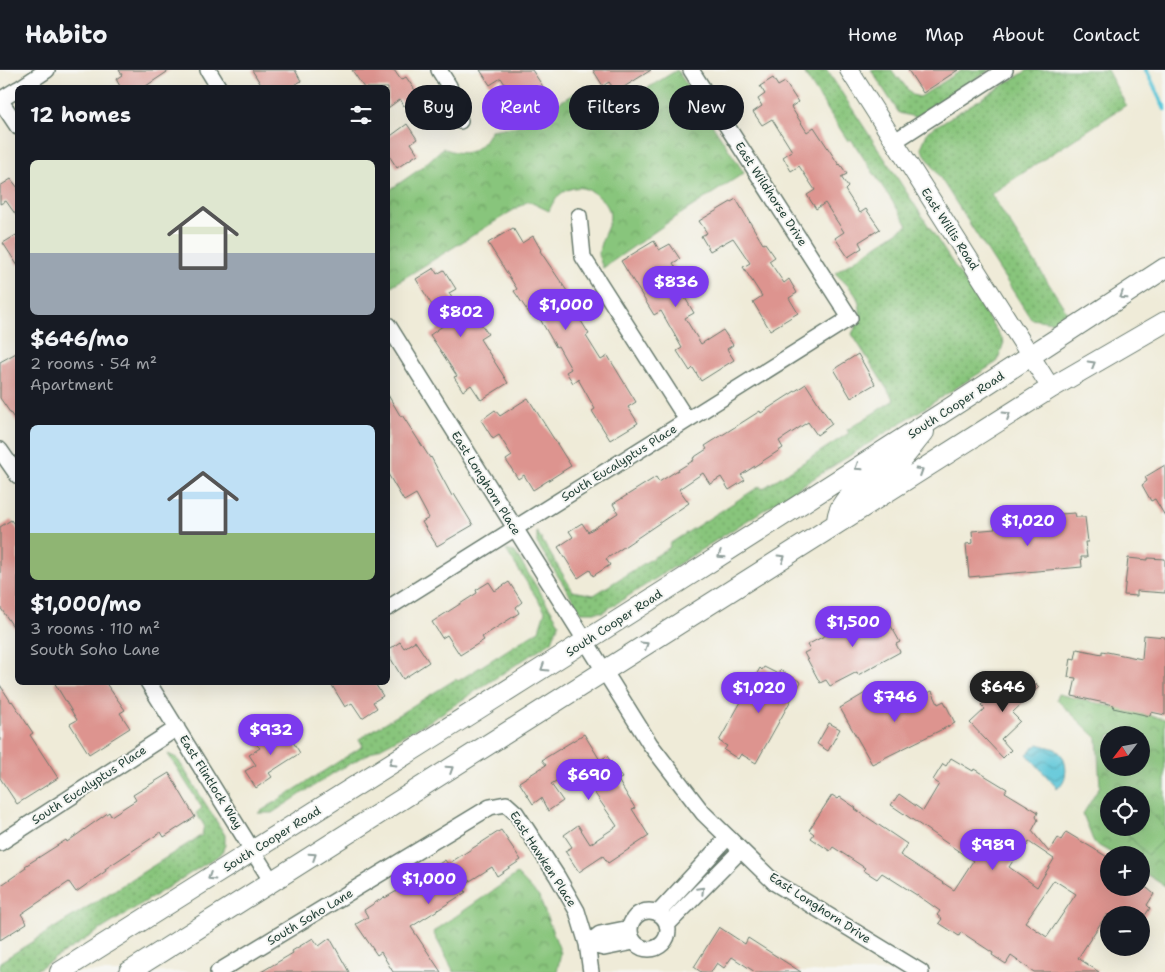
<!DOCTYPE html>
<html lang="en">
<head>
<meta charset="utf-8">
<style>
	body { margin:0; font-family:"Shantell Sans",sans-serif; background:#242831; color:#f1f3f6; height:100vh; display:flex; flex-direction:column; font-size:19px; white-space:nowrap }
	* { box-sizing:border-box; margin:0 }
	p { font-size:16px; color:#9ea1a6 }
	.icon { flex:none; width:28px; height:28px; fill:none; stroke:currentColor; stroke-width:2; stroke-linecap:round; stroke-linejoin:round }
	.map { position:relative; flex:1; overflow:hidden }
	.drawer { position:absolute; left:15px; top:15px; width:375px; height:600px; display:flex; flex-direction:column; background:#171b24; border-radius:8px; box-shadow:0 5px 20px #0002 }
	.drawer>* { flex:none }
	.top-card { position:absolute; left:405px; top:15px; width:475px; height:45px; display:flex; gap:10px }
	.needle { width:32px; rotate:238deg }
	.controls { position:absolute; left:1100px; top:656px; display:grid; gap:10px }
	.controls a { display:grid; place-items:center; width:50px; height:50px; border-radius:50%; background:#171b24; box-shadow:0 5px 20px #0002; font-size:25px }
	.price { position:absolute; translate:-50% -42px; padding:0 11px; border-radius:18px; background:#7c3aed; color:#fff; font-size:16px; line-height:32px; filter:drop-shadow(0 1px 2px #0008) }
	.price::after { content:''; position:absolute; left:50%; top:30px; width:15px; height:11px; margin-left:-8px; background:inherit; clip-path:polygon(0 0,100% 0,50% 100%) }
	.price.on { background:#222; color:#fff }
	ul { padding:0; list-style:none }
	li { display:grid; align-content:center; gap:10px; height:265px; padding:0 15px }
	li span { display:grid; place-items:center; height:155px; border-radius:8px; color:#555 }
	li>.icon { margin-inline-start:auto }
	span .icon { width:90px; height:90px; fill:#fffc; stroke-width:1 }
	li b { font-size:21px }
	h2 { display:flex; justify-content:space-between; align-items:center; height:60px; padding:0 15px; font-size:21px }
	.chip { padding:0 18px; border-radius:22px; background:#171b24; box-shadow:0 5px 20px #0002; font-size:18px; line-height:45px }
	.chip.on { background:#7c3aed; color:#fff }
	header { display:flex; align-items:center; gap:30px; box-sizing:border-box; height:70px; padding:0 25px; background:#171b24; border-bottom:1px solid #363941 }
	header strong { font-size:24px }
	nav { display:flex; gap:28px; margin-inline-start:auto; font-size:18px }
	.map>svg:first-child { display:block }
	.grass { fill:url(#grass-dots); stroke:#548158 }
	.park { fill:url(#park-crowns); stroke:#548158; fill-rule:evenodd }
	.pitch { fill:#88c57b; stroke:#548158 }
	.water { fill:url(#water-waves); stroke:#3e8286 }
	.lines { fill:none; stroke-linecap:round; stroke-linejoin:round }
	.stream { stroke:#5cc6d8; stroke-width:4.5 }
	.building { fill:#dd948f; fill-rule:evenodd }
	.minor-casing { stroke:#687a6d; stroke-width:18 }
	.tertiary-casing { stroke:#687a6d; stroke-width:20 }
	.secondary-casing { stroke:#687a6d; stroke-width:22 }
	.minor { stroke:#fff; stroke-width:15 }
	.tertiary { stroke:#fff; stroke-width:18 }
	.secondary { stroke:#fff; stroke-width:20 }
	.oneway { stroke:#8f9e9a }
	.labels { text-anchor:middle; stroke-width:4; stroke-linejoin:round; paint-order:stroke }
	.street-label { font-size:12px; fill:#1f3d34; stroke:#f6f6f2 }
</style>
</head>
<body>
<header>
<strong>Habito</strong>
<nav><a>Home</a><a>Map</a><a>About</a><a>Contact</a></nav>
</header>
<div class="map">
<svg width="1165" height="902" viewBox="0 0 1165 902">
	<defs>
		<pattern id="grass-dots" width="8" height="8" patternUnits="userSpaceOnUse" patternTransform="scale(1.25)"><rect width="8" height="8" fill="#88c57b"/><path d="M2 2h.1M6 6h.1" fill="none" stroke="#6fa166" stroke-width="1.8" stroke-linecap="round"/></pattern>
		<pattern id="park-crowns" width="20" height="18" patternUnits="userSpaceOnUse" patternTransform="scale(1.25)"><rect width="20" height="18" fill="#88c57b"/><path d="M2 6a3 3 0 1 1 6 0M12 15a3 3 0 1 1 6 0" fill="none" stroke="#6fa166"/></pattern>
		<pattern id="water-waves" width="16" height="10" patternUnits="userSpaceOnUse" patternTransform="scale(1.25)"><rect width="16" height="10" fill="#5cc6d8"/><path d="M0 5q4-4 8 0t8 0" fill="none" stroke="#4ba2b0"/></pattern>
	</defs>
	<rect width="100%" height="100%" fill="#f6f6f2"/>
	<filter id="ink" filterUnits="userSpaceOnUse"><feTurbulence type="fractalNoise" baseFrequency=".02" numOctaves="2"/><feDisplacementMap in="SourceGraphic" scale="10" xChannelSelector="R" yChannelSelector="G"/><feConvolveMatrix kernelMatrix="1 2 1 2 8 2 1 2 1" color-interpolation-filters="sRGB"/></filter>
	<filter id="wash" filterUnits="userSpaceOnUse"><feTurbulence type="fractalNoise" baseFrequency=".0096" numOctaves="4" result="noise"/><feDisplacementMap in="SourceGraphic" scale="20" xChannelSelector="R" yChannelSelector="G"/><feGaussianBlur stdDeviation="1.12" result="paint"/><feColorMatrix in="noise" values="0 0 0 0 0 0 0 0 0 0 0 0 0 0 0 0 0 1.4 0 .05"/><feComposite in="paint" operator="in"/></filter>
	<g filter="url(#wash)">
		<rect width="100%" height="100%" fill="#efebd8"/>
		<path class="grass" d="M802 0H827L1004 272 997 292 603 542H581L537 473V462L573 521 594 525 670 477 669 474 760 416 762 419 849 363 847 360 894 330 852 264C869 234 857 224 835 203L908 155 851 69 848 71Z
			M871 0H892L897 9 899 8 912 25 920 27 962 0H990L919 48 899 43Z
			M1028 0H1107L1126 35 991 124 1067 242 1052 252 1031 249 921 78 928 61Z
			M506 480 515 482 559 553 552 571 430 651 335 702 272 743H258L363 676 359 669 456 609 458 611 539 560 545 541Z
			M168 684 177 688 225 765V775L221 784 33 902H0V892L202 765 204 755 196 743 202 738Z"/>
		<path class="park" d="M677 0 744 103 673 149 603 198C602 195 600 191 599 187 597 163 627 146 595 124 587 118 579 116 570 119 559 122 553 131 549 141L528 131 388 218V121L420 99 443 78C466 88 480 82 491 60L523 55 586 16 607 43Z
			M1058 624 1165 649V816L1141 801V785H1115L1094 773 1083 744 1100 716 1097 668 1057 630ZM1109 665H1141V698H1109ZM1109 725H1141V758H1109Z
			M517 804 539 827 561 883 557 902H454L433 862Z"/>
		<path class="pitch" d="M1141 733 1165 757V768L1147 785 1122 758H1141Z"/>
		<path class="water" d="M1038 674C1044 676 1050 677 1055 679 1068 686 1070 710 1057 718L1027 684Z"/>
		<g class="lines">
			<path class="stream" d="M1146 0 1165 39"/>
		</g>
		<g id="blocks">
			<path class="building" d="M119 0H170L143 18H121L116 9 122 5Z
				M252 0H295L301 11 290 18H263Z
				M352 0H394L401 10 406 7 419 26 404 36 400 29 388 38V18H364Z
				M480 0H532L550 27 515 50 506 36 515 30 501 8 490 15Z
				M593 0H651L616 22 609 12 603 16Z
				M908 0H958L923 23Z
				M773 8 778 16 785 12 798 32 791 37 807 62 814 57 839 95 840 94 847 104 841 107 848 117 845 120 860 143 866 139 880 159 859 172 862 178 848 187 835 168 844 162 825 133 816 139 807 125 815 120 799 96 791 101 783 87 792 81 772 49 762 55 753 42 762 36 758 29 765 24 760 16Z
				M407 54 417 69 411 73 418 84 397 98 388 84V68Z
				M11 109 18 118V148L6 131 0 134V116Z
				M736 129 763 174 765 173 775 187 769 191 784 213 789 209 797 223 789 228 798 243 770 260 753 232 762 226 743 197 750 193 733 168 710 181 701 166 707 163 699 151Z
				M513 158 522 173 533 166 541 180 540 181 567 221 564 223 589 264 586 266 601 290 608 286 636 332 628 337 638 353 610 370 592 341 595 339 578 309 573 313 566 302 571 299 558 276 556 277 536 242 531 246 514 221 517 219 488 173Z
				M18 164V196L3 173Z
				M654 171 659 180 670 174 680 189 673 193 680 205 674 209 694 243 685 248 701 274 723 260 733 275 727 279 734 290 701 311 693 298 690 301 677 281 682 278 661 241 654 245 621 191Z
				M434 198 437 204 444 200 456 219 449 223 462 244 470 238 488 264 480 269 508 313 481 330 471 315 463 321 454 307 457 306 430 265 444 255 416 209Z
				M18 282V354L0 328V292Z
				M858 284 875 314 851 328 834 299Z
				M806 314 832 354 817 365 808 352 779 371 783 378 741 405 745 410 729 420 721 407 710 414 703 403 679 419 689 433 606 489 610 495 593 506 590 500 578 508 558 477 573 467 569 461 582 453 588 462 618 443 613 434 656 407 659 412 694 390 693 388 707 379 705 376 760 341 761 343Z
				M388 325 401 347 402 345 430 388 431 387 452 426 454 424 473 455 437 476 422 452 429 448 416 424 404 431 388 404Z
				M528 328 571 396 533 420 524 405 518 409 506 390 512 386 499 365 493 369 481 350 495 340 500 346Z
				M1165 395V446L1155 429 1151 431 1142 415 1147 411 1145 407Z
				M1075 443 1076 447H1085L1088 472H1085L1087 487H1081L1082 497 969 507 966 474 973 473 972 461 995 459V454L1030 450V453L1060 451V444Z
				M11 450 18 460V564L0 537V457Z
				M1128 488 1148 490V488L1165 489V523L1137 521V526L1124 525Z
				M489 512 495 521 509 512 522 532 516 537 519 543 482 567 484 570 460 585 447 565 442 568 432 552 477 523 476 520Z
				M874 540 876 543 882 540 900 572 896 574 900 582 858 605 857 602 830 616 826 610 820 613 804 583 810 580 807 575Z
				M1144 565 1165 567V645L1151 642 1150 646 1113 638 1114 635 1072 626 1076 608 1068 607 1071 588 1075 589 1077 579 1102 584V581L1142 589Z
				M415 571 429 592 403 609 388 584V580L400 572 404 578Z
				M764 597 778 604 780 600 801 612 756 693 741 684 738 689 724 680 727 676 719 671 760 598 762 600Z
				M1019 606 1024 610 1028 606 1039 617 1012 643 1020 651 1001 669 1011 680 1003 688 970 653 985 639 981 635 995 621 999 625Z
				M54 612H105L125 640 120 643 130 658 89 684 70 654 77 650Z
				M330 612H374L383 626 373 632 377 638 362 648 352 633 345 637Z
				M0 615 11 632 12 631 33 663 30 665 58 708 17 734 0 708Z
				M872 619 886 643 932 621 938 634 944 631 955 653 872 694 840 638Z
				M829 653 840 659 828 681 817 674Z
				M283 656 300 683 269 703 272 707 256 718 245 701 256 695 249 685 260 678 256 674Z
				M584 664 600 690 607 686 622 708 618 710 635 738 632 739 649 766 608 793 603 786 579 802 565 781 572 777 564 765 578 755 590 774 617 756 596 725 578 698 551 714 563 731 548 741 541 728 533 734 519 712 546 695 542 690Z
				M951 688 973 701 974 699 1007 719 1005 722 1038 742 1036 747 1038 750 1032 761 1049 782 1058 768 1061 770 1066 762 1109 788V818H1147L1154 824 1147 835 1150 838 1142 850 1141 845H1106L1078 888 1099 902H1034L1011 886 1006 894 992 885 993 883 961 862 959 866 939 853 942 849 937 845 940 841 923 829 882 803 877 809 863 800 865 798 833 777 830 781 811 768 814 764 809 760 832 725 838 729 840 727 856 738 855 739 907 774 900 785 954 820 973 791 891 735 899 724 923 741 939 714 933 710 943 694 946 696ZM1029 772 1054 789 1037 817 1009 797 1024 774 1027 776ZM1054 810 1076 824 1047 867 1025 852Z
				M169 703 195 747 164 767 161 762 105 799 106 801 76 822 69 812 21 844 27 853 0 870V816L26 798 25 796 66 770 67 772 109 742 111 746 136 730 133 725Z
				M501 760 521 790 497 806 492 797 462 816 466 822 411 857 441 902H393L381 882 377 885 356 854 368 847 364 840 384 827 385 828 407 815 409 819 437 801 434 797 445 790 448 794Z
				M719 857 745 874 748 868 801 902H755L732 887 724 898 717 893 711 902H701L694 897Z
				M313 868 319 876 330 868 349 902H261L293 883 292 881Z"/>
		</g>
	</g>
	<g filter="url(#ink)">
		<use href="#blocks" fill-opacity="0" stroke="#687a6d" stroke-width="1"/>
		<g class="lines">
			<defs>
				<path id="minor" d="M208 0 219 18
					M439 0 449 16 460 51
					M20 18 47 0
					M18 19 0 30 18 57
					M895 71 1005 0
					M579 146 583 187 687 350
					M388 255 650 674 703 743 775 813 921 902
					M0 380 18 406
					M388 538 850 248 691 0
					M148 612 272 812
					M0 773 177 658
					M630 860a19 19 0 1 1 38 0a19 19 0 1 1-38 0Z
					M658 843 728 767
					M667 855 741 780
					M630 858 600 864 587 874 604 878 634 872
					M218 902 490 737 506 734 516 743 557 806 577 841 587 874 591 902"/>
				<path id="tertiary" d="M849 0 1051 318"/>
				<path id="secondary" d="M837 453C837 421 879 410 899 392 908 383 916 371 924 362
					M60 902C430 669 800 438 1165 198
					M129 902 1051 318 1165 252"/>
			</defs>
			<use href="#minor" class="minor-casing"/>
			<use href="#tertiary" class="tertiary-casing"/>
			<use href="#secondary" class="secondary-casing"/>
			<use href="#minor" class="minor"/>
			<use href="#tertiary" class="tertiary"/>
			<use href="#secondary" class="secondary"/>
		</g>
		<defs><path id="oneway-chevron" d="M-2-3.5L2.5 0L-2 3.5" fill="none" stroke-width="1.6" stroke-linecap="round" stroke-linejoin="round" transform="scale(1.25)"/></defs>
		<g class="oneway">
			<use href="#oneway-chevron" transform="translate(1123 226) rotate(147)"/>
			<use href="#oneway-chevron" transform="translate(1092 294) rotate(-30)"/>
			<use href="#oneway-chevron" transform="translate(1007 345) rotate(-32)"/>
			<use href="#oneway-chevron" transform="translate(858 397) rotate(147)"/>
			<use href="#oneway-chevron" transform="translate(920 401) rotate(-32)"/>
			<use href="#oneway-chevron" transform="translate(721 485) rotate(147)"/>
			<use href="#oneway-chevron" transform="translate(782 488) rotate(-32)"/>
			<use href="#oneway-chevron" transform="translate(645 575) rotate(-32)"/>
			<use href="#oneway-chevron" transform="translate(544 598) rotate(148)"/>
			<use href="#oneway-chevron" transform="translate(392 693) rotate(148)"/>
			<use href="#oneway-chevron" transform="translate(450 699) rotate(-33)"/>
			<use href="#oneway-chevron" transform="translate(313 786) rotate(-33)"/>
			<use href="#oneway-chevron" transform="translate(211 807) rotate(148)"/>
			<use href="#oneway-chevron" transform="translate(701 820) rotate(-45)"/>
		</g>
	</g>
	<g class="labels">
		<g class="street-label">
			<text transform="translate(771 124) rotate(57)" y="4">East Wildhorse Drive</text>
			<text transform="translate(950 159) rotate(57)" y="4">East Willis Road</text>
			<text transform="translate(956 335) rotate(-33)" y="4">South Cooper Road</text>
			<text transform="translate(619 393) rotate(-32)" y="4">South Eucalyptus Place</text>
			<text transform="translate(486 413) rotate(58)" y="4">East Longhorn Place</text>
			<text transform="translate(614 553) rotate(-33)" y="4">South Cooper Road</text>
			<text transform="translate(211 712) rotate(58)" y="4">East Flintlock Way</text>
			<text transform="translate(89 715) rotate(-33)" y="4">South Eucalyptus Place</text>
			<text transform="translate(272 769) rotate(-32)" y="4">South Cooper Road</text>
			<text transform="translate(543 789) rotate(57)" y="4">East Hawken Place</text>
			<text transform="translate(820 838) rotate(33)" y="4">East Longhorn Drive</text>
			<text transform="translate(310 847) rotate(-31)" y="4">South Soho Lane</text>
		</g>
	</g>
</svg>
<div class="controls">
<a><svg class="needle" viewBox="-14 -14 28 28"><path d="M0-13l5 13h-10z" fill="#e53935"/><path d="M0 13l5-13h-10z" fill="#9ea1a6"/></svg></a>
<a><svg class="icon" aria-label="locate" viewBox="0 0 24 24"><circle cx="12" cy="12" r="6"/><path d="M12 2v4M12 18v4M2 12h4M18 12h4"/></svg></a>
<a>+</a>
<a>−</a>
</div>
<b class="price" style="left:676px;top:238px">$836</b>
<b class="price" style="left:566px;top:261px">$1,000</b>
<b class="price" style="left:461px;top:268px">$802</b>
<b class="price" style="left:1028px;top:477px">$1,020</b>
<b class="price" style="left:853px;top:578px">$1,500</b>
<b class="price on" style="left:1003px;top:643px">$646</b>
<b class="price" style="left:759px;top:644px">$1,020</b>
<b class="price" style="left:895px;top:653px">$746</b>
<b class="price" style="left:271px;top:686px">$932</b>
<b class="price" style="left:589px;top:731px">$690</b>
<b class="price" style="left:993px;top:801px">$989</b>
<b class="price" style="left:429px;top:835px">$1,000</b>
<div class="top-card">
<a class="chip">Buy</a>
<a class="chip on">Rent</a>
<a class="chip">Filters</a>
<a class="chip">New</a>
</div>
<section class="drawer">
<h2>12 homes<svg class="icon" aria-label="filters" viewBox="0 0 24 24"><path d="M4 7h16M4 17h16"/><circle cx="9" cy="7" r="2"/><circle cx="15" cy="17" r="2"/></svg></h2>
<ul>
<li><span style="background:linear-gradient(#dfe7d0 60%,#9aa5b1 0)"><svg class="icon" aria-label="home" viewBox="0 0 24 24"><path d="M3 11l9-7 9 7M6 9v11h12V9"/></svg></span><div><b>$646/mo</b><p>2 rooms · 54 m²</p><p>Apartment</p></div></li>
<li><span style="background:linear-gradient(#bfe0f5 70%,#8fb573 0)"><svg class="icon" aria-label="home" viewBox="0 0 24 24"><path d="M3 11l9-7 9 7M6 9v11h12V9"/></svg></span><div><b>$1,000/mo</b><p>3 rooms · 110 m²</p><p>South Soho Lane</p></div></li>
</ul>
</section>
</div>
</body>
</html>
